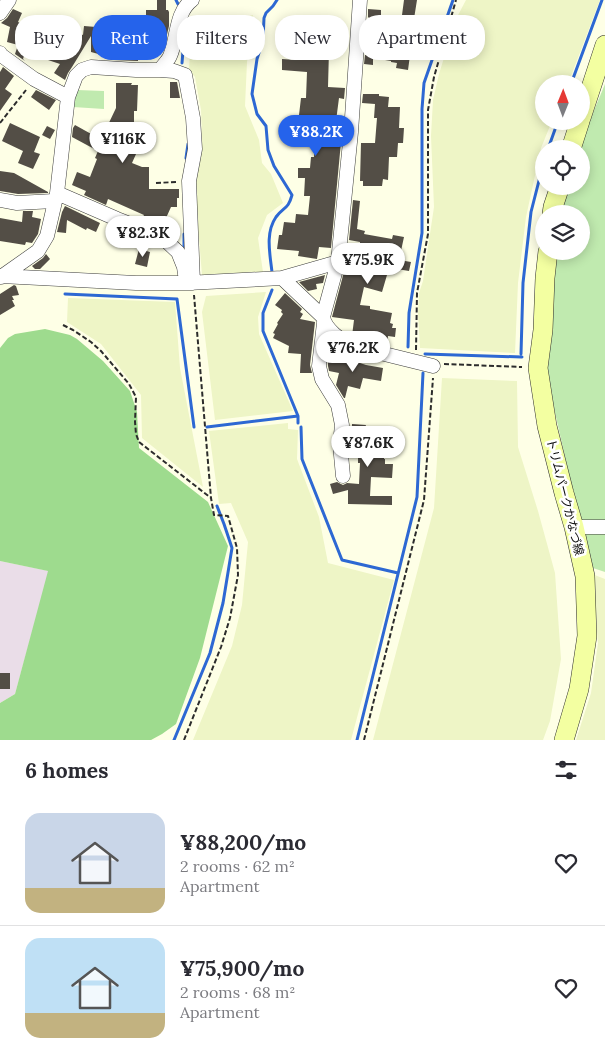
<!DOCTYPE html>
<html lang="en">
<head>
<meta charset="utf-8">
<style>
	body { margin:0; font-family:Lora,"Noto Sans JP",serif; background:#f7f7f7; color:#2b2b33; height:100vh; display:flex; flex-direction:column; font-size:19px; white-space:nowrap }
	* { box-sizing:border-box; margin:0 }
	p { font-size:16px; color:#7c7c81 }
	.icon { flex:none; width:28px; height:28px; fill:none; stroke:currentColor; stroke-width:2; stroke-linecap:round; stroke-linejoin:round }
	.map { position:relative; height:740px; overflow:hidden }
	.panel { display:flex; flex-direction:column; background:#fff; flex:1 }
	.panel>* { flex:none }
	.top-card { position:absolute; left:15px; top:15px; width:575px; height:45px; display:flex; gap:10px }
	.needle { width:32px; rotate:1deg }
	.controls { position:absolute; left:535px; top:75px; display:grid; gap:10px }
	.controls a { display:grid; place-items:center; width:55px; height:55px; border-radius:50%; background:#fff; box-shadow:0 2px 12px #0003; font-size:25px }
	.price { position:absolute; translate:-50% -42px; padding:0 11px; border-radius:18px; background:#fff; color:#222; font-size:16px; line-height:32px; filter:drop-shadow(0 1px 2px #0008) }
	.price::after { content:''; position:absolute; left:50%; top:30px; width:15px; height:11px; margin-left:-8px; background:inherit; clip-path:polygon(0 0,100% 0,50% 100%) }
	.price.current { background:#2563eb; color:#fff }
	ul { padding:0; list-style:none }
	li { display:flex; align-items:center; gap:15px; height:125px; padding:0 25px }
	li+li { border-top:1px solid #e1e1e2 }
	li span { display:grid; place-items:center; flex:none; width:140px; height:100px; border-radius:15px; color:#555 }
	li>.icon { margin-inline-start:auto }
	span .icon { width:60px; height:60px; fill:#fffc; stroke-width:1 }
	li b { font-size:21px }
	h2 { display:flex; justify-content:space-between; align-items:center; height:60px; padding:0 25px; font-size:21px }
	.pill { padding:0 18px; border-radius:20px; background:#fff; box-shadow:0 2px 12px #0003; font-size:18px; line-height:45px }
	.pill.current { background:#2563eb; color:#fff }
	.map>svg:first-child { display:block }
	.industrial { fill:#eadde8 }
	.farmland { fill:#eef5c6 }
	.green { fill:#c0eaaf }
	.forest { fill:#9edb8e }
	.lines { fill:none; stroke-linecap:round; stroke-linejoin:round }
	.stream { stroke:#2d68d3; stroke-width:3 }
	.building { fill:#534e46 }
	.minor-casing { stroke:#3d3d3d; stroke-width:15 }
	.secondary-casing { stroke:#2c2c2c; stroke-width:20 }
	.path { stroke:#2c2c2c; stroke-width:2; stroke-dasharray:5 2.5; stroke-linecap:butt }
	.minor { stroke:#fff; stroke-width:14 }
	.secondary { stroke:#f3ffa1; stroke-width:19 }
	.labels { text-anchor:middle; stroke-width:5; stroke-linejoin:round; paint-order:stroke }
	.street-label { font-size:12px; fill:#0a0a0a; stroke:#fff }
</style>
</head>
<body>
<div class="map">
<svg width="605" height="740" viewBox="0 0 605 740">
	<rect width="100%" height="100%" fill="#feffe6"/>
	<path class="industrial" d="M0 561 49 571 15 694 0 703Z"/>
	<path class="farmland" d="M466 0H600L568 84H544V121H552L541 148 526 217 518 283 515 353 420 348 418 313 419 293 423 281 434 207 431 136 433 100 439 74 456 19Z
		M253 15 247 62 245 106 259 140 262 163 271 174 283 203 267 215 258 238 263 272 202 275 195 189 200 155 202 137 201 110 195 77 189 70 191 33Z
		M266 292 258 317 259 334 293 411 215 420 202 312 206 296Z
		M68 298 175 302 180 368 203 487 142 438 141 395 101 344 67 322Z
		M442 378 517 381 518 447 538 511 555 573 561 659 550 721 543 740H373L434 508Z
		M288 423V429L298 430 297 459 319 517 328 563 394 580 351 740H193L232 646 242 605 248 542 231 503 219 504 209 431Z
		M592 574 605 579V740H576L591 693 598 643Z"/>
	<path class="green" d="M605 84V572L590 567 546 373 556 251H581V214H559L565 186H581V149H578Z
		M77 90 104 91V109L73 107Z"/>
	<path class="forest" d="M45 329 70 335 77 339 103 361 130 391 137 412 139 448 208 502 228 546 200 658 176 724 162 734 151 740H0V703L15 694 48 571 0 561V348L8 338 15 334Z"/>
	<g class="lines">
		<path class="stream" d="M176 0 178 4
			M182 63 185 26
			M571 84 602 0
			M548 149 558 121
			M186 158 188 144
			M184 250V234
			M272 272C270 254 265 233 276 217 284 206 288 210 292 195L274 166 268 150 266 126 257 114 252 94 257 59 263 40 264 18 266 13 273 6 277 0
			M272 290 263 313V331L298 416
			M65 294 177 299 194 427
			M408 347 409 313 422 233V109L424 83 453 0
			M425 354 522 357
			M521 354 523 283 531 212 544 161
			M207 427 298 416V423
			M301 427 302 459 342 560 398 573
			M174 740 210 653 223 603 232 548 224 524 217 506
			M357 740 417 497 423 373"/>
	</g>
	<path class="building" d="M157 0H166V10H168L169 12V26L164 47H159V40H156V38L145 37 146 35 121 30 116 46 138 52V61L112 60 105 58 106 56 91 52V36L72 67 68 73 65 80 54 73 60 64 48 60 51 51 28 44 23 59 25 61 15 54 18 45 7 42 10 27 1 23 7 18 13 9 22 13 18 22 20 23 19 27 40 34 45 19 63 25V27L83 35 84 26 108 28 110 16 137 20 138 17 146 18V10H157Z
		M404 0H417L413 25H416L413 48H411L408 70 396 68 397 63 391 62V61L373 58V65L364 64 365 55 374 56 376 34 403 37 405 16 402 15Z
		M368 9 381 10V20L369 19V18L368 17Z
		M334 36H347V48L333 47Z
		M314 49 329 50 328 87 345 88 344 99 339 98 336 121H331L329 141 341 142 331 248 319 247 317 259 298 256 299 251 277 249 279 235H282L284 222 295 223 296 214 308 215 310 196H304L305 178H298V168H310L311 157H314L315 139 303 137 305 116 299 115 301 98H306L307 72 282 70V59L296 60 297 51H314Z
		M3 67 14 76 5 89 12 94 0 111V72Z
		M170 82H177L180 98H170Z
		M116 83H132L131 85H138L137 111H134V127L135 128V129L145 134 132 163 142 167H149V189H179V198H177V207H171L162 227 142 219 144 215 108 199 106 205 84 195 86 191 72 185 77 172 90 177 97 159 95 158 98 151 72 137 73 128 75 125 93 135 97 125 106 129 116 108Z
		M36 90 56 100 49 110 31 97Z
		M363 94H379V96L389 97 388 107H400L399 128H404L403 143H398L397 157H389L388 180 383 179 382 186H363V181H360L361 143H375L377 118H374L375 104 362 103Z
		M10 123 40 137 34 152 40 154 33 169 18 163 23 151 2 141Z
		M47 126 55 130 50 139 42 135Z
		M0 171 14 173 48 192V193L18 194 0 191Z
		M353 200 360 201 357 229 365 231 364 234 392 239 393 235 404 237 399 260 411 262 409 271 397 269 399 260 381 256 378 272 387 275 382 292 364 287 360 305 370 306V309L392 313 390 323 393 324 392 328H396L395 337 388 336 387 346 352 336 354 320 332 317 345 268 359 265 365 267 369 246 360 244V242L349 240Z
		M65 206 100 223 96 232 87 228 86 230 67 220 66 233 57 232 62 212Z
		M23 211H33L32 217 41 219 38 234 32 243 26 242 25 245 0 241V218L22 222Z
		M139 249 150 252 147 267 135 264Z
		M46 254 50 259 40 269H35L32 266 43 258Z
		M325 275 323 283 316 284 317 289 308 291 299 282Z
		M14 285 16 286 19 295 12 296 14 300H12L15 306 0 315V294Z
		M285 293 302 309 300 312 303 314 300 319 315 322 310 365 312 373H300L301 354 288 353 289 346 273 338 275 334 273 333 278 324 277 323 283 314 281 312 282 310 275 305Z
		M338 356 357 360V362L366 365 383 368 381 381 363 378 360 389 348 386 345 398H344L336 385 339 373 329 371 328 366V360L332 361V358L338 359Z
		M352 424 366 425 365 428 385 430 384 459H385V464H393L392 478 371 477 370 496H392V505L348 504V490L333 494 330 484 337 482 343 485 347 483 359 484 360 463H358V453H360L361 436 352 435Z
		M0 673H10V689H0Z"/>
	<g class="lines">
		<defs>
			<path id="minor" d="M0 13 9 0
				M0 53 1 55 34 79 68 97
				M160 70 174 71 185 75 193 118 195 149 189 181 193 283
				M57 193 117 219 161 236 178 252 184 267 186 281
				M0 200 17 203 54 201
				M1 276 136 283H187L282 278 338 262 351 132 360 0
				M1 277 38 251 47 236 57 193 68 97 76 76 82 70 91 67 136 70H160C163 65 168 61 170 56 178 38 175 13 192 0
				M282 278 323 317C325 329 341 341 352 346L433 366
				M323 317 338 262
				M324 323 319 366 322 379 338 405 342 425 340 444 343 476
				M574 527H605"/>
			<path id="secondary" d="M581 118 605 45
				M571 149 580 121
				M552 214 553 207 560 186
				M548 251 545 278 543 330 538 368 547 426 564 493 574 527 585 576 587 636 579 689 564 740"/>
		</defs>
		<use href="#minor" class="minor-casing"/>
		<use href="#secondary" class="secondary-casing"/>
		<path class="path" d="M0 123 26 90
			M156 183 176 182
			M63 325 73 330 91 342 101 351 129 384 136 397 135 422 136 434 139 442 211 498
			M416 350 417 293 428 234V110L434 77 456 0
			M444 364 522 367
			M184 740 221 647 230 618 238 575 237 548 228 516 214 515 211 498 194 295
			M364 740 424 500 433 378"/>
		<use href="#minor" class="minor"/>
		<use href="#secondary" class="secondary"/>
	</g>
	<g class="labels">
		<g class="street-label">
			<text transform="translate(565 497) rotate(76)" y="4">トリムパークかなづ線</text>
		</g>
	</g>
</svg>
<div class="controls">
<a><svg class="needle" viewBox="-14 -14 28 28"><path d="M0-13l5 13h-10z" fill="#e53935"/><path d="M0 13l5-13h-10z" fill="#7c7c81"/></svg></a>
<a><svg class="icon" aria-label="locate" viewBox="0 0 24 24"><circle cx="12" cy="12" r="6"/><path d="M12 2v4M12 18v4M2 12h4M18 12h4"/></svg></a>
<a><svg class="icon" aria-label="layers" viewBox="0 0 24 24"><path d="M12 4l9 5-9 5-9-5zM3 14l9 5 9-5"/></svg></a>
</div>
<b class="price current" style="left:316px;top:157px">¥88.2K</b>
<b class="price" style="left:123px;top:164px">¥116K</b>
<b class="price" style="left:143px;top:258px">¥82.3K</b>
<b class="price" style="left:368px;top:285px">¥75.9K</b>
<b class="price" style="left:353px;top:373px">¥76.2K</b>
<b class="price" style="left:368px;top:468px">¥87.6K</b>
<div class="top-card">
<a class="pill">Buy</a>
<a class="pill current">Rent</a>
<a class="pill">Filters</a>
<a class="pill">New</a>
<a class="pill">Apartment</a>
</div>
</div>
<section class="panel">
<h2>6 homes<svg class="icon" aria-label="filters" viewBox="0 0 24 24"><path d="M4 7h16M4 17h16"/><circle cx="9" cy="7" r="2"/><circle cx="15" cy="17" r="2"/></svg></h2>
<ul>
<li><span style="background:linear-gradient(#c9d6e8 75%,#c2b280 0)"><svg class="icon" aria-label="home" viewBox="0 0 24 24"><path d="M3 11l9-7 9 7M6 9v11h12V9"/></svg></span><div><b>¥88,200/mo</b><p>2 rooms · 62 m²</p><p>Apartment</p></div><svg class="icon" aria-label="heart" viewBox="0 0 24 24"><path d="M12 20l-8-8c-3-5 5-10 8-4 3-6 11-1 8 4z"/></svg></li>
<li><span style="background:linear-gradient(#bfe0f5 75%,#c2b280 0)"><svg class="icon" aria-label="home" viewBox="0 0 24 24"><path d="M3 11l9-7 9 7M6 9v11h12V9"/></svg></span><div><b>¥75,900/mo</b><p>2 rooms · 68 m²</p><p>Apartment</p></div><svg class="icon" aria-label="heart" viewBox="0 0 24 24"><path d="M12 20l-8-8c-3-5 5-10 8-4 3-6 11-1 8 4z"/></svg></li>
</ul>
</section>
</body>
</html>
